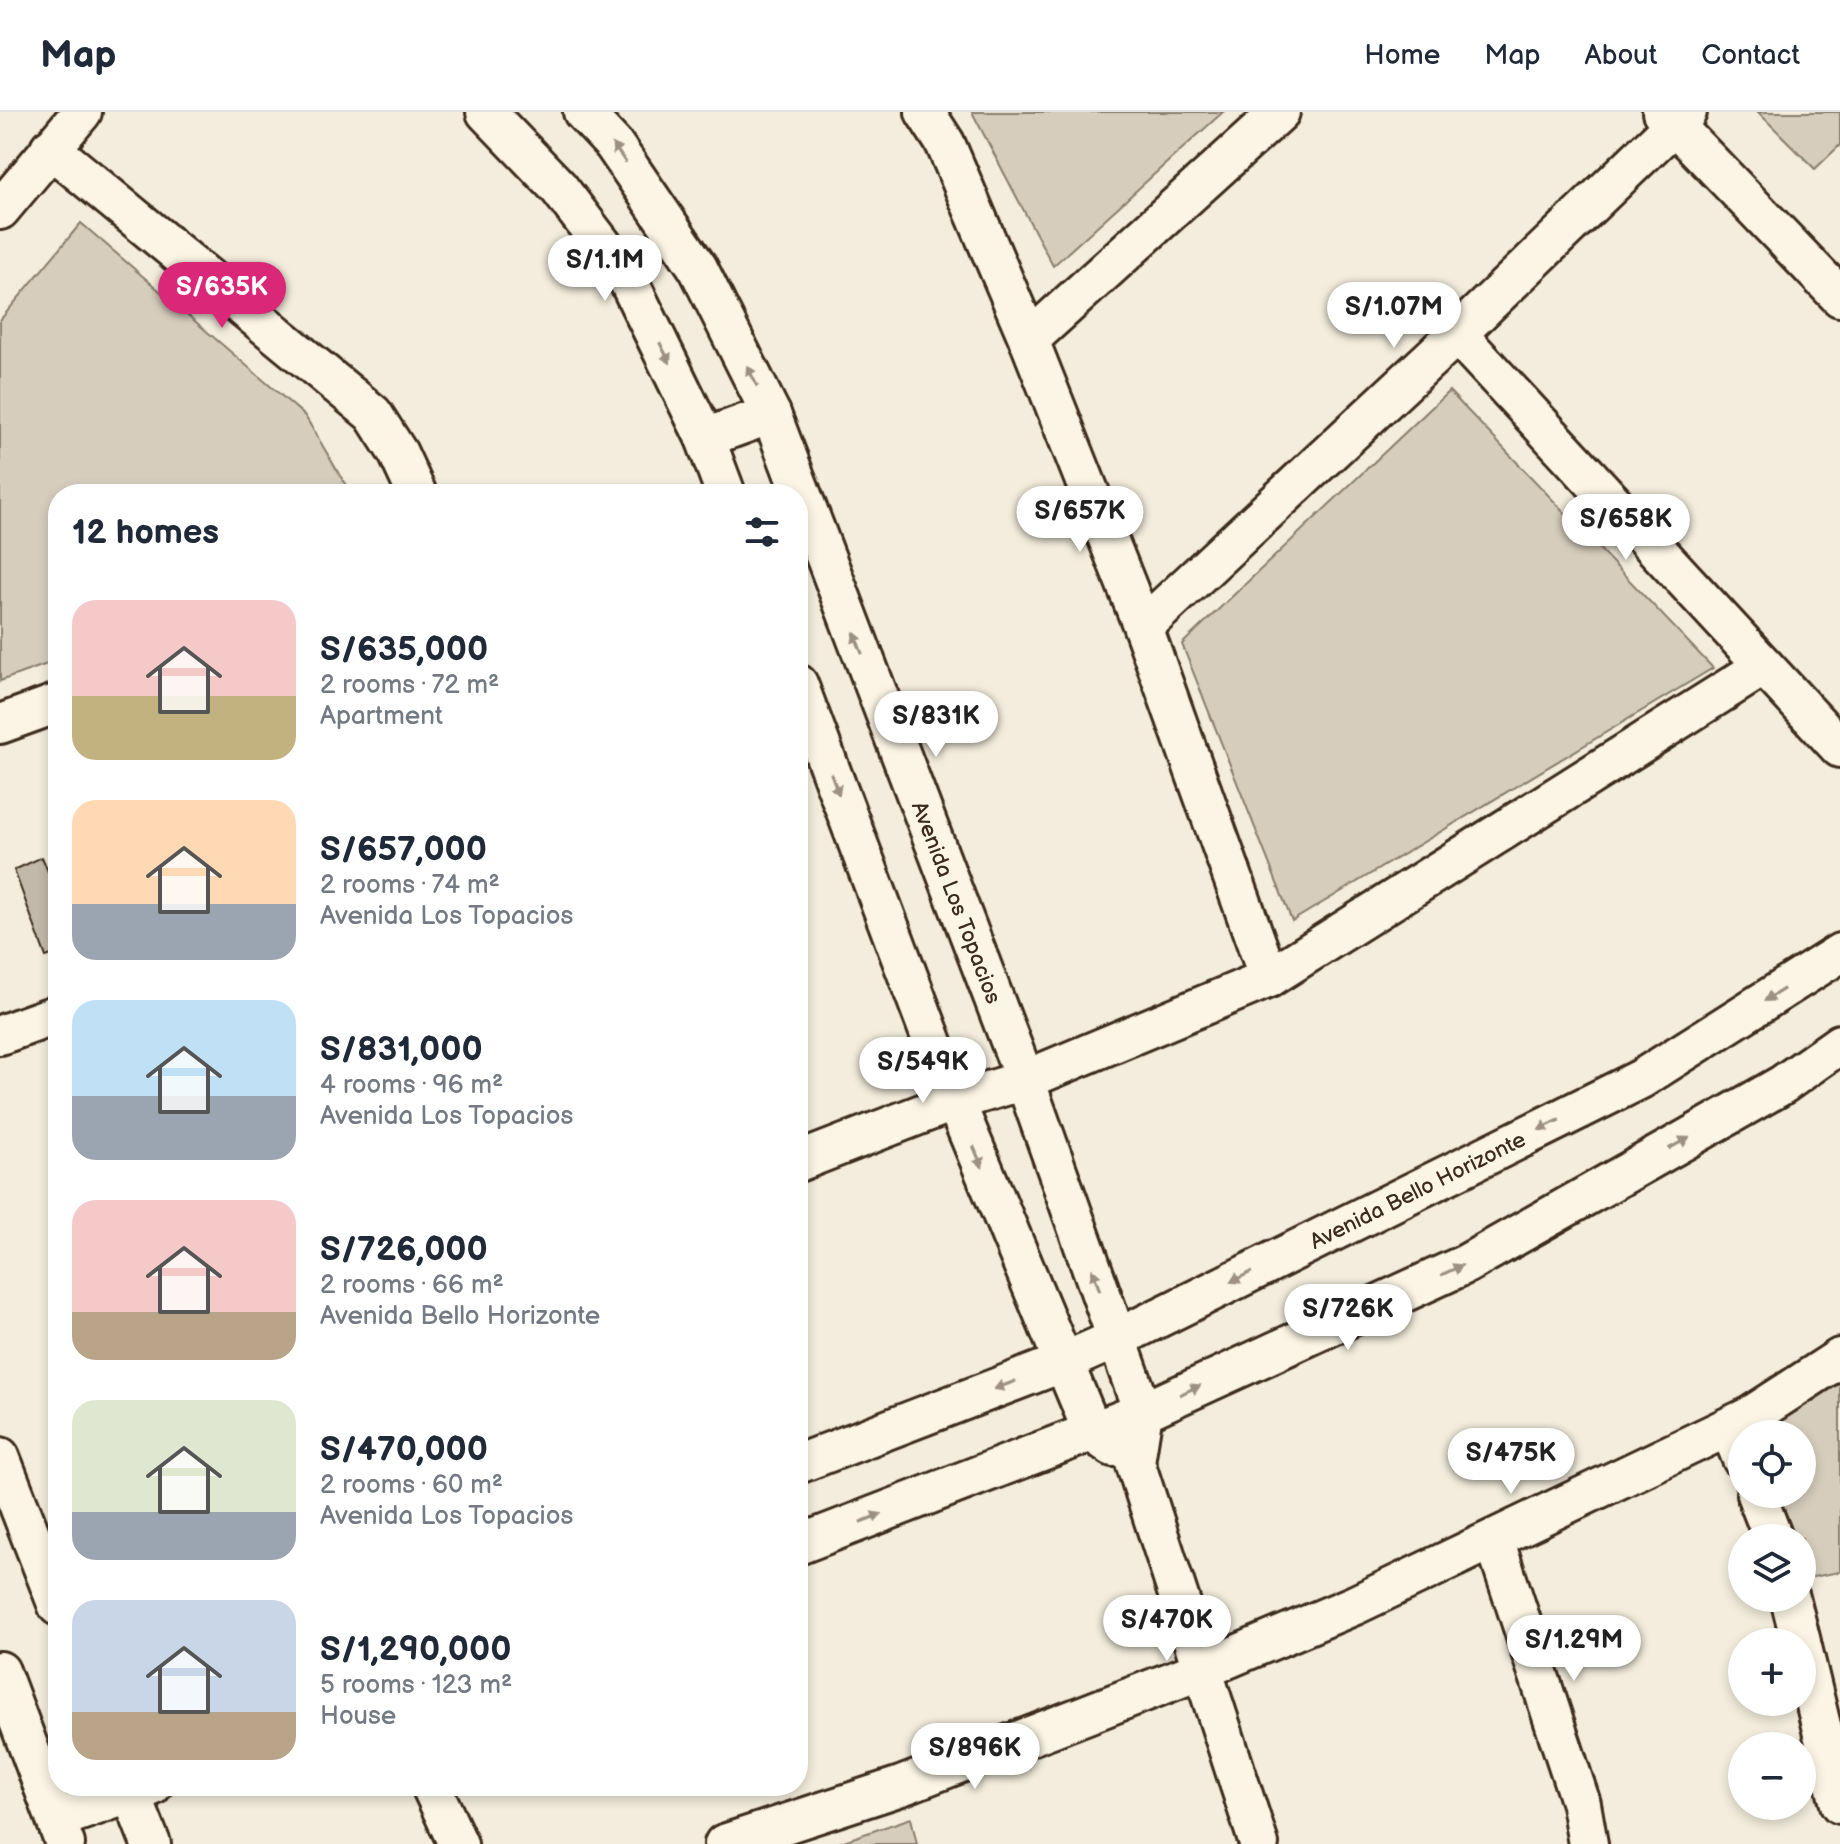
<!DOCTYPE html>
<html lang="en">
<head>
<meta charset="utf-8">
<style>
	body { margin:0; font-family:"Balsamiq Sans",sans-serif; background:#f6f6f7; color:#1f2937; height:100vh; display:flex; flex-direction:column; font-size:30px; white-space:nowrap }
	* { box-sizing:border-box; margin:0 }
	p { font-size:26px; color:#747a83 }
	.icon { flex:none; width:44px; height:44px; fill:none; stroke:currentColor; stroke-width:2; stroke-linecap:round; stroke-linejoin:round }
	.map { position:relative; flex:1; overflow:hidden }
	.side { position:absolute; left:48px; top:372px; width:760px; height:1312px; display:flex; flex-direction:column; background:#fff; border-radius:32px; box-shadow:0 4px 12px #0003 }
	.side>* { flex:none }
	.fabs { position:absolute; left:1728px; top:1308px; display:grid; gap:16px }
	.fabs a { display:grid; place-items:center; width:88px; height:88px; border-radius:50%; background:#fff; box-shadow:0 4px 12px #0003; font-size:40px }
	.price { position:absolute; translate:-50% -68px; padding:0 18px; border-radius:28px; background:#fff; color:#222; font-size:26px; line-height:52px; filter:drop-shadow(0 2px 4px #0008) }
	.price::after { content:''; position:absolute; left:50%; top:48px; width:24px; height:18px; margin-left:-12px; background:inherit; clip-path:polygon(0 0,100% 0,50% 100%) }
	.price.active { background:#db2777; color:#fff }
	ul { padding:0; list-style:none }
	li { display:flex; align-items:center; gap:24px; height:200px; padding:0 24px }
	li span { display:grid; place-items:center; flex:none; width:224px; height:160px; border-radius:24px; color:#555 }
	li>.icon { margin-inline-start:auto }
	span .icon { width:96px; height:96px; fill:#fffc; stroke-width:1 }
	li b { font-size:34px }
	h2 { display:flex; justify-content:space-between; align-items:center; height:96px; padding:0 24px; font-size:34px }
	header { display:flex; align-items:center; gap:48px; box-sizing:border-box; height:112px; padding:0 40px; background:#fff; border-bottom:2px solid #e0e1e3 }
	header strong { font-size:38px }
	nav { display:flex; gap:44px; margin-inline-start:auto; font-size:28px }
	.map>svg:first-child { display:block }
	.green { fill:#d6cdbd; stroke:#887c6e; stroke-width:2 }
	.building { fill:#c3b9aa; stroke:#3b2a1e; stroke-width:2 }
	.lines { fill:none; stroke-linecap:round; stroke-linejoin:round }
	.minor-casing { stroke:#3b2a1e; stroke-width:44 }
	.minor { stroke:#fcf5e5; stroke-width:38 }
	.oneway { fill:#9c9082 }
	.labels { text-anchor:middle; stroke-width:8; stroke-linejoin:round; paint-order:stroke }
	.street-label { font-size:22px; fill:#3b2a1e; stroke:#fcf5e5 }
</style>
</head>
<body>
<header>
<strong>Map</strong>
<nav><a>Home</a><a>Map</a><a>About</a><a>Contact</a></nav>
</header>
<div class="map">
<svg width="1840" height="1732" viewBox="0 0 1840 1732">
	<rect width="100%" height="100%" fill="#f4eddd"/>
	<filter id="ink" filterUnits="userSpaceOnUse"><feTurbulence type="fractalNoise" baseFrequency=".0125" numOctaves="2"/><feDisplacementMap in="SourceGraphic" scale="16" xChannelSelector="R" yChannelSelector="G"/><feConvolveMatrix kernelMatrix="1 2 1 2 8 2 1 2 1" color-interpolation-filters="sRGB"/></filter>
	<g filter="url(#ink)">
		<path class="green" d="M972 0H1223L1053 154Z
			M1758 0H1840V33L1815 57Z
			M81 111 305 304 351 382H58V548L0 569V208Z
			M1449 279 1713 556 1292 809 1182 532Z
			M1840 1265V1460L1802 1467V1426H1787L1773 1382H1802V1322H1753Z
			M911 1706 917 1732H835Z"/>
		<path class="building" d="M42 745 58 783V841L46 845 14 758Z"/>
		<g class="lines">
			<defs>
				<g id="minor">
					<path d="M486 0 559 76 626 164 705 326 726 382"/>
					<path id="s1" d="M583 0 614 33 698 156 771 302 1025 968 1143 1300 1135 1350 1259 1732"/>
					<path d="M925 0 945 31 1029 228 1143 515 1269 866"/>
					<path d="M1662 0 1840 185"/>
					<path d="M50 36 373 302 398 341 417 382"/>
					<path d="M0 98 82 0"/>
					<path d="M1457 222 1840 636"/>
					<path d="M1029 228 1280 0"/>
					<path d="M705 326 771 302"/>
					<path d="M1143 515 1457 222 1687 0"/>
					<path d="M798 572 955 989 1093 1321 1113 1335"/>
					<path d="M0 612 58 591"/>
					<path d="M0 923 58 902"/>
					<path d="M798 1050 955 989 1025 968 1269 866 1764 554"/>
					<path d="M1729 1315 1742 1347"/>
					<path d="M0 1345 58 1494"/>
					<path id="s2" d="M798 1352 1064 1250 1116 1227 1641 967 1840 841"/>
					<path d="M1756 1382 1773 1426"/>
					<path d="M1494 1427 1581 1692 1588 1732"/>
					<path d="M798 1433 1143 1300 1466 1152 1782 973 1840 932"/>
					<path d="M1790 1486 1801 1530"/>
					<path d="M1802 1535 1840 1692"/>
					<path d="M0 1559 65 1732"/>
					<path d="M128 1674 151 1732"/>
					<path d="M431 1674 458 1732"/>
					<path d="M57 1707 152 1674"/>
					<path d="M724 1732 901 1674 1201 1558 1355 1493 1749 1305 1840 1246"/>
				</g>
			</defs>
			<use href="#minor" class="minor-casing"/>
			<use href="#minor" class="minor"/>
		</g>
		<defs><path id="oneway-solid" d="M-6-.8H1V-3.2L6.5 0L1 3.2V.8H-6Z" transform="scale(2)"/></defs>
		<g class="oneway">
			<use href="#oneway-solid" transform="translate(619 41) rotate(-126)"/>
			<use href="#oneway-solid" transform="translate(665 241) rotate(63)"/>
			<use href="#oneway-solid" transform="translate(752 264) rotate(-117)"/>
			<use href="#oneway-solid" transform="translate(858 531) rotate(-111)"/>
			<use href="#oneway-solid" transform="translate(835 672) rotate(69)"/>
			<use href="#oneway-solid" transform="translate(1774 883) rotate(148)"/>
			<use href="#oneway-solid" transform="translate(1549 1013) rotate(154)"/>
			<use href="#oneway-solid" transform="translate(1679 1031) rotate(-29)"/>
			<use href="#oneway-solid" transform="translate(978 1045) rotate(67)"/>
			<use href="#oneway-solid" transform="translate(1452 1158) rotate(-25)"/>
			<use href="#oneway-solid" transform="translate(1241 1165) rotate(154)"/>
			<use href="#oneway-solid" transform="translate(1096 1168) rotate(-109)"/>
			<use href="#oneway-solid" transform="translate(1005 1273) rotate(159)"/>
			<use href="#oneway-solid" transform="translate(1190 1278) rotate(-25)"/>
			<use href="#oneway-solid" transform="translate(871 1406) rotate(-21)"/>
		</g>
	</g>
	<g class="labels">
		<g class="street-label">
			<text dy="8" stroke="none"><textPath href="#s1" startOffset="880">Avenida Los Topacios</textPath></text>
			<text dy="8" stroke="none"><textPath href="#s2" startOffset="678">Avenida Bello Horizonte</textPath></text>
		</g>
	</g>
</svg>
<div class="fabs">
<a><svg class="icon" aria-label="locate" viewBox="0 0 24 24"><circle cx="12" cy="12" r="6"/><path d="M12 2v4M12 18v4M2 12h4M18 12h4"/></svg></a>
<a><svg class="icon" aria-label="layers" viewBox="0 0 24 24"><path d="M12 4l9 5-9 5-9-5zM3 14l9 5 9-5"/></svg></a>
<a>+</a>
<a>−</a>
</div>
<b class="price" style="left:605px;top:191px">S/1.1M</b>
<b class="price active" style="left:222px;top:218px">S/635K</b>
<b class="price" style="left:1394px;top:238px">S/1.07M</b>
<b class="price" style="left:1080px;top:442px">S/657K</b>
<b class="price" style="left:1626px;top:450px">S/658K</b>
<b class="price" style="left:936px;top:647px">S/831K</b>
<b class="price" style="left:923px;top:993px">S/549K</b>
<b class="price" style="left:1348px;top:1240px">S/726K</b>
<b class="price" style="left:1511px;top:1384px">S/475K</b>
<b class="price" style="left:1167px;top:1551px">S/470K</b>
<b class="price" style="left:1574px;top:1571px">S/1.29M</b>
<b class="price" style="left:975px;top:1679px">S/896K</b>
<section class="side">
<h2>12 homes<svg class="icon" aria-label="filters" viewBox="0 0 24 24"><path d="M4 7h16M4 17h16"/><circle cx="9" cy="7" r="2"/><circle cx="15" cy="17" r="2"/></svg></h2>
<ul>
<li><span style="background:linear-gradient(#f6c9c9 60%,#c2b280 0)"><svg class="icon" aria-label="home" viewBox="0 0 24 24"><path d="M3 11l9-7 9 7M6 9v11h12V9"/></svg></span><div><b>S/635,000</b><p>2 rooms · 72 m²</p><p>Apartment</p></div></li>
<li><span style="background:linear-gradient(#ffd9b3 65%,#9aa5b1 0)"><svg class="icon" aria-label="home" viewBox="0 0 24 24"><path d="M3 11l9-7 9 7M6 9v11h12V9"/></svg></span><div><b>S/657,000</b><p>2 rooms · 74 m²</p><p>Avenida Los Topacios</p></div></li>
<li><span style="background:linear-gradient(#bfe0f5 60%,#9aa5b1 0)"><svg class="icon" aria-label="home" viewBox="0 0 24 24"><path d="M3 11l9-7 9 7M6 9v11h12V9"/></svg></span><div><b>S/831,000</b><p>4 rooms · 96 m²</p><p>Avenida Los Topacios</p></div></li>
<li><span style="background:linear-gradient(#f6c9c9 70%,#b9a48a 0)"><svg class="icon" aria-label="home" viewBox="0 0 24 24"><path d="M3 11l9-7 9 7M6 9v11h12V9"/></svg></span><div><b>S/726,000</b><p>2 rooms · 66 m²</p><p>Avenida Bello Horizonte</p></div></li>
<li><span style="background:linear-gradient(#dfe7d0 70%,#9aa5b1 0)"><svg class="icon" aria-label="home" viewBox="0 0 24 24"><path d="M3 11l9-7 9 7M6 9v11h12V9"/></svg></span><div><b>S/470,000</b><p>2 rooms · 60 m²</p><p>Avenida Los Topacios</p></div></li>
<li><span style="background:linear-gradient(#c9d6e8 70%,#b9a48a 0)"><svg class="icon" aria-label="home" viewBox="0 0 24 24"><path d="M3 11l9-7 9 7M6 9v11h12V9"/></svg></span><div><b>S/1,290,000</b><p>5 rooms · 123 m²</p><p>House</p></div></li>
</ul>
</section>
</div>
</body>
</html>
